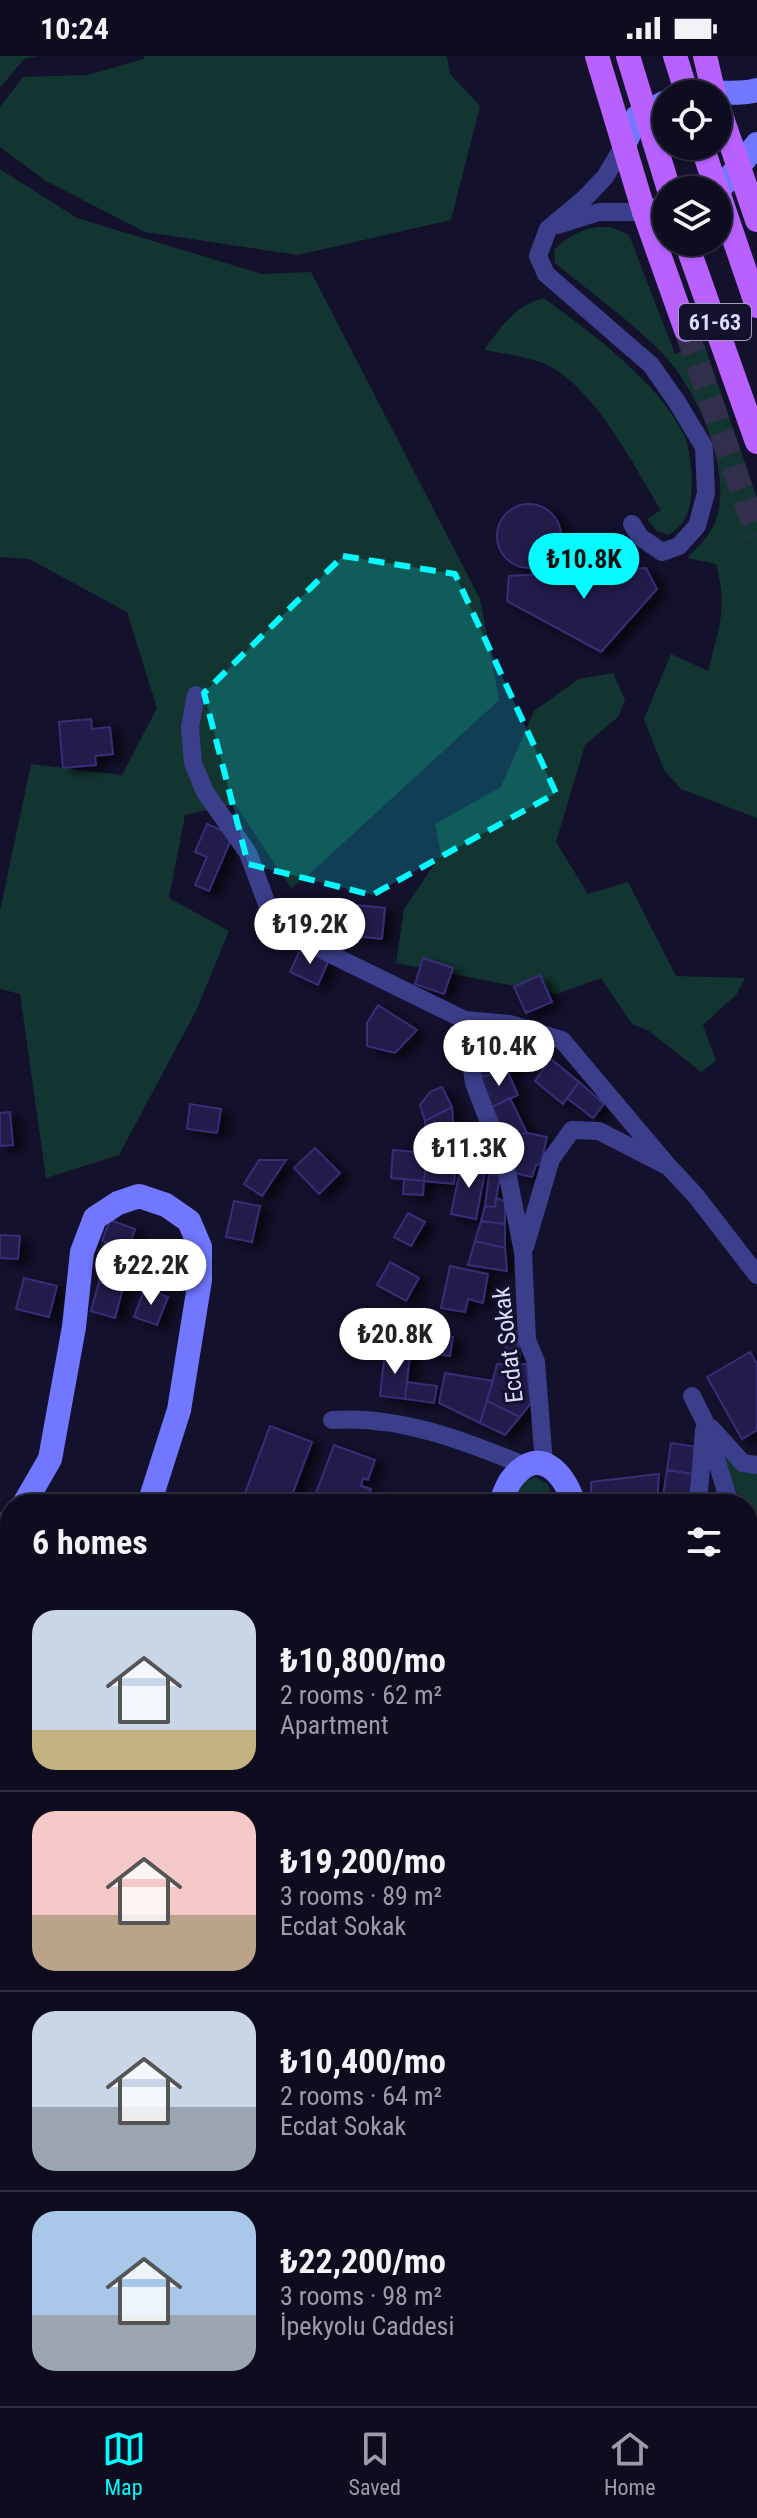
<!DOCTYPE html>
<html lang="en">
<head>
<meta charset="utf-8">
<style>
	body { margin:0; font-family:"Roboto Condensed",sans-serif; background:#171629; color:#f1f3f6; height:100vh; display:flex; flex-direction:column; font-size:30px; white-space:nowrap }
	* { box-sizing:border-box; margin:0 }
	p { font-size:26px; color:#9b9ca5 }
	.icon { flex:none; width:44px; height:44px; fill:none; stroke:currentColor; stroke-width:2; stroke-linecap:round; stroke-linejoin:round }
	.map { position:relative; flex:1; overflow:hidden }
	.sheet { position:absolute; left:0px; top:1438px; width:758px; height:912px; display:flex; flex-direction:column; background:#0e0d20; border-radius:32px 32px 0 0; box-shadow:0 2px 6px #0004,0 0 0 2px #2e2d3e }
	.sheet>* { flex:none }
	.buttons { position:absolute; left:652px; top:24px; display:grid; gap:16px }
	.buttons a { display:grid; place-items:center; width:80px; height:80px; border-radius:50%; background:#0e0d20; box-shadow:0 2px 6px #0004,0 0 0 2px #2e2d3e; font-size:40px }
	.price { position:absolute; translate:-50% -68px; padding:0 18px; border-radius:28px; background:#fff; color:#222; font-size:26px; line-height:52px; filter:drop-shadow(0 2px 4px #0008) }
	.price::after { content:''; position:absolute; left:50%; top:48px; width:24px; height:18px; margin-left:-12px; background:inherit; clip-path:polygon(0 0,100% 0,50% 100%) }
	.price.active { background:#06f9ff; color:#111 }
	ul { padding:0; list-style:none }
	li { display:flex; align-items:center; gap:24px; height:200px; padding:0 32px }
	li+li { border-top:2px solid #2e2d3e }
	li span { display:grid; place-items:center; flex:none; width:224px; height:160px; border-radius:24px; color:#555 }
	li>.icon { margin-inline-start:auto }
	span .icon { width:96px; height:96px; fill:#fffc; stroke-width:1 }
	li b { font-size:34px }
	h2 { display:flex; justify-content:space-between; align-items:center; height:96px; padding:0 32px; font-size:34px }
	.status { display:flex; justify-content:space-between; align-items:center; height:56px; padding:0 40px; background:#0e0d20; direction:ltr }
	.status svg { height:22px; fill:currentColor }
	.tab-bar { display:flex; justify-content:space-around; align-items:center; height:112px; border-top:2px solid #2e2d3e; background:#0e0d20; font-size:22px; color:#9b9ca5 }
	.tab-bar a { display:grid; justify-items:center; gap:4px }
	.tab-bar .active { color:#06f9ff }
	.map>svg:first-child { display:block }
	.green { fill:#133531 }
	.building { fill:#221c4c; stroke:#372e78; stroke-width:2; filter:url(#shadow) }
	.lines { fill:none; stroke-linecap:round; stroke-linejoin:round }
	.primary-tunnel { stroke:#312f4b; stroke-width:24; stroke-dasharray:24 12; stroke-linecap:butt }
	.lane { stroke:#3b3e8a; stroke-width:9 }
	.street { stroke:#3b3e8a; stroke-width:18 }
	.secondary { stroke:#7178ff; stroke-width:24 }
	.primary { stroke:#b861ff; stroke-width:24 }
	.primary-bridge { stroke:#b861ff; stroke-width:24 }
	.marked { fill:#06f9ff; fill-opacity:0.2; stroke:#06f9ff; stroke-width:6; stroke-dasharray:16 10; stroke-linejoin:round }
	.labels { text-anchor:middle; stroke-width:6; stroke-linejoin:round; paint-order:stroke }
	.shield { fill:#13112b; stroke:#a09ebf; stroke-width:2 }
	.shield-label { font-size:22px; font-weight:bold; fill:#dcdaff }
	.street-label { font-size:24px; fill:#dcdaff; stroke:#13112b }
</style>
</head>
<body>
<div class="status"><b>10:24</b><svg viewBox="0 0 49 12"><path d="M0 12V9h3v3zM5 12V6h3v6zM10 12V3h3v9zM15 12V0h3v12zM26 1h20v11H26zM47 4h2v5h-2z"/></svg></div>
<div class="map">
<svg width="757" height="2350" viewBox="0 0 757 2350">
	<defs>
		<filter id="shadow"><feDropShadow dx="9" dy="5" stdDeviation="4" flood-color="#0009"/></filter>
	</defs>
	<rect width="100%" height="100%" fill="#13112b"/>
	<path class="green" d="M0 0H39L24 3 0 32Z
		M143 0H447L450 18 480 50 451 164 298 199 145 176 46 125 0 91V51L23 21 87 19 144 3Z
		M0 113 77 162 262 218 311 216 480 543 499 644 305 822 291 832 235 748 185 759 169 842 229 875 196 955 119 1099 46 1122 20 938 0 933V855L31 708 122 719 157 652 127 556 29 503 0 501Z
		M597 171H611L629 179 675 298 704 288 757 442V762L681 733 664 714 644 663 671 598 708 615C719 572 728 552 716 508L687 502C698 491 711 479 716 463 733 415 697 333 663 298 631 265 591 237 555 207L554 194C567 181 579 174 597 171Z
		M544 242C591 277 658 325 684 379 691 395 693 423 691 440 689 459 684 470 668 479L657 475 647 463 661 454C634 410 594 330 545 308 526 300 504 298 484 294 501 271 515 249 544 242Z
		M613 617 625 644 619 660 585 689 556 786 588 838 628 826 676 920 745 922 736 939 703 969 716 1005 701 1016 649 975 632 968 601 922 557 938 396 907 404 853 441 798 435 768 501 731 534 655 579 623Z
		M722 1399 742 1414 757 1415V1492L748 1468V1448H741Z
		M535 1421 548 1428 554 1448H511L517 1429Z
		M0 1537 10 1542V1637L0 1649Z
		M0 2264 10 2309V2340H22L26 2350H0Z"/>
	<path class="building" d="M497 480a32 32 0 1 1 64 0a32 32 0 1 1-64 0Z
		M646 512 657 533 601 596 507 545 509 520Z
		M91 663 92 673 110 671 113 698 95 700 96 709 63 712 59 666Z
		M207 768 233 779 209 835 195 829 207 801 195 796Z
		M324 849 352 851 349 879 322 877Z
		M357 849 385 852 382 883 354 880Z
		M301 892 329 904 318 929 290 916Z
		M423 902 453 912 444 938 415 928Z
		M540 919 552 946 526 957 514 931Z
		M378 949 417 974 395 997 367 990V967Z
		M514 979 534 998 511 1013 496 986Z
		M496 986 511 1013 481 1021 477 992Z
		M551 1003 579 1026 563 1048 535 1025Z
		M507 1014 518 1039 492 1051 481 1021Z
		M579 1026 604 1048 593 1062 567 1042Z
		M442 1031 452 1051 425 1065 420 1049 430 1036Z
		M510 1042 527 1077 505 1081 492 1051Z
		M190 1048 221 1053 217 1077 187 1073Z
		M452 1051 456 1105 426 1102 425 1065Z
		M10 1056 13 1089 0 1090V1057Z
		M527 1077 547 1081 541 1108 536 1109 532 1121 515 1117 505 1081Z
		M315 1092 340 1117 319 1138 294 1112Z
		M393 1094 427 1097 424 1125 391 1122Z
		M426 1102 456 1105 454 1128 424 1125Z
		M259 1104H286L262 1140 244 1128Z
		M462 1105 486 1110 476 1163 451 1158Z
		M489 1119 500 1120 495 1151 485 1150Z
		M404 1123 424 1125 423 1139 403 1138Z
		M496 1142 505 1145V1168L481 1165 485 1150 495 1151Z
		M234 1145 260 1150 252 1186 226 1181Z
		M408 1157 425 1166 411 1190 394 1181Z
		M110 1164 135 1173 128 1194 102 1185Z
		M481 1165 505 1168V1192L475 1185Z
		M0 1179 20 1180 18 1203 0 1202Z
		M475 1185 505 1192 507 1215 468 1209Z
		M105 1186 128 1194 123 1232 99 1226Z
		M140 1191 171 1195 167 1220 137 1215Z
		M390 1206 419 1222 406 1245 377 1229Z
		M450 1210 488 1218 483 1247 468 1243 465 1256 441 1252Z
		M24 1222 57 1230 49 1261 16 1253Z
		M99 1226 123 1232 115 1262 91 1255Z
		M145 1232 168 1241 157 1269 134 1261Z
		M414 1275 453 1281 450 1300 411 1294Z
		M516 1275 520 1300 507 1302 504 1276Z
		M385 1296 410 1299 405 1343 380 1340Z
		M750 1296 757 1308V1374L742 1383 707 1321Z
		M497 1308H526L531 1347 520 1361 487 1345Z
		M445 1317 493 1325 480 1367 439 1347Z
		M407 1326 437 1330 434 1347 405 1343Z
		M487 1345 520 1361 505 1379 480 1367Z
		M270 1370 312 1386 291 1442 308 1448H241Z
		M671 1387 698 1391 693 1418 667 1414Z
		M334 1389 375 1404 368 1424 363 1422 361 1430 371 1433 366 1448H312Z
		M667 1414 693 1418 689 1448 662 1446Z
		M659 1418 657 1448H591V1426Z
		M724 1435 726 1448H703V1439Z
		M748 1590H757V1619L748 1621Z
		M757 1619V1654L751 1655 748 1648V1621Z
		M10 1707V1736L3 1739 0 1732V1711Z
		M10 1736V1772L0 1746V1740Z
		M0 1799H10V1828L0 1831Z
		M757 1800V1835L748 1832V1824Z
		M0 1838H10V1863H0Z
		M748 1850 757 1853V1896L748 1893Z
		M0 1890 10 1893V1917L0 1914Z
		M748 1894 757 1898V1924L752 1937 748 1936Z
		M748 1936 757 1939V1950L748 1974Z
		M754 2046 757 2047V2072L748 2069Z
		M748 2069 757 2072V2097L748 2094Z
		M748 2094 757 2097V2136L748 2133Z
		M748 2133 757 2136 748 2159Z
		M748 2160 757 2163 752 2179 748 2178Z
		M748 2187 757 2191V2222L748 2213Z
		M748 2322 757 2327 756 2350H732L737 2340H748Z
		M329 2340H338L363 2350H326Z
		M399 2340H439L436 2350H396Z
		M439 2340H468L465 2350H436Z
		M502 2340H553L555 2341 551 2350H500Z
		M572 2340 578 2343 575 2350H551L556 2340Z
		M658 2340H685L680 2350Z
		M685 2340H710L705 2350H680Z
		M710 2340H737L732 2350H705Z"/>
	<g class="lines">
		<path class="primary-tunnel" d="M686 274 757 479"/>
		<path class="lane" d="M748 2182 757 2185
			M748 2251 757 2235"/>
		<path class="street" d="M624 89 605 121 584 143 548 173 538 200 546 218 651 309 677 346 704 391 706 437 697 470 679 490 662 496 640 481 632 468
			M558 169 599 156H644
			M196 639 190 671 193 707 205 736 248 797 274 867 326 896 465 964 510 968 562 984 669 1111
			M465 964 474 1027 506 1111 523 1196 527 1284 536 1306 544 1407
			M525 1191 551 1103 572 1074 599 1075 669 1111 696 1140 757 1219
			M692 1340 704 1364 730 1448
			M332 1364C399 1359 465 1385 526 1410
			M711 1372 743 1407 757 1409
			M698 1448 704 1374
			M748 1505 757 1531
			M748 1844 757 1848
			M748 2023 757 1994
			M0 2112 3 2045
			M0 2154 10 2277
			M748 2277 757 2284
			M31 2340 35 2350
			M249 2340 274 2350
			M354 2340 379 2350
			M317 2350 321 2340
			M485 2350 488 2340"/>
		<path class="secondary" d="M697 38C717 34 737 40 757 34
			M624 89 637 61 666 46
			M714 134 725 127 757 88
			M644 156 666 153
			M24 1448 50 1403 74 1271 82 1196 95 1162 118 1147 139 1140 166 1149 189 1165 200 1191V1224L179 1354 149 1448
			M500 1448C503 1441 506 1431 511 1424 539 1387 564 1417 574 1448
			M0 1471 10 1465
			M0 2054 10 2034
			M384 2350 385 2340"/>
		<path class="primary" d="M597 0 644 156 686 274
			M675 0 687 38
			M705 0 714 38
			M718 50 757 164
			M718 136 757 250
			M686 186 757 386"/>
		<path class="primary-bridge" d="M628 0 669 134
			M702 90 717 134"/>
	</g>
	<path class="marked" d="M343 500 455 518 556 737 372 839 248 808 204 637Z"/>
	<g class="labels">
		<rect class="shield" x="679" y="248" width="72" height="36" rx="6"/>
		<g class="shield-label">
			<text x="715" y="274">61-63</text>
		</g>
		<g class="street-label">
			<text transform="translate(508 1289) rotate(-97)" y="8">Ecdat Sokak</text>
		</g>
	</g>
</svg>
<div class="buttons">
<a><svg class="icon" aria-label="locate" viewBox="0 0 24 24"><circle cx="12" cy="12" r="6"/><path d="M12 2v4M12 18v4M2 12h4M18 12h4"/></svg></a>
<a><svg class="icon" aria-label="layers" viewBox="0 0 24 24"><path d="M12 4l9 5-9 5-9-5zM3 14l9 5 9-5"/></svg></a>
</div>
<b class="price active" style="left:584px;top:545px">₺10.8K</b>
<b class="price" style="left:310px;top:910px">₺19.2K</b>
<b class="price" style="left:499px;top:1032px">₺10.4K</b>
<b class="price" style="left:469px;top:1134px">₺11.3K</b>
<b class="price" style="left:151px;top:1251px">₺22.2K</b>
<b class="price" style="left:395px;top:1320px">₺20.8K</b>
<section class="sheet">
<h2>6 homes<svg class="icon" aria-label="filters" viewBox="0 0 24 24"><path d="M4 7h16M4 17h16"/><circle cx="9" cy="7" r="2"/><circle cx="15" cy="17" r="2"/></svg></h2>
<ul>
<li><span style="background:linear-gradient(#c9d6e8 75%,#c2b280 0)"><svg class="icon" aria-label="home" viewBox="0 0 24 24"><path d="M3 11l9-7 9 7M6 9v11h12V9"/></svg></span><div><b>₺10,800/mo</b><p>2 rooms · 62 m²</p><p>Apartment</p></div></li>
<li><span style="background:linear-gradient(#f6c9c9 65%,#b9a48a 0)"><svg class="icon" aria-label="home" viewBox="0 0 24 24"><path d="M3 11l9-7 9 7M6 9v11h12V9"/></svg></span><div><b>₺19,200/mo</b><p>3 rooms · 89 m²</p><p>Ecdat Sokak</p></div></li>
<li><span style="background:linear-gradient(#c9d6e8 60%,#9aa5b1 0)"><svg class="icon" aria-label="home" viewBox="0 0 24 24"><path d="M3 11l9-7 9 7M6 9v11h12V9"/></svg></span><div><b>₺10,400/mo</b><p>2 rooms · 64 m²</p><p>Ecdat Sokak</p></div></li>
<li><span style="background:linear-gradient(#a9c7e8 65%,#9aa5b1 0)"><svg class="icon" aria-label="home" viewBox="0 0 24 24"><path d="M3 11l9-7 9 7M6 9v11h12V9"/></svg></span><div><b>₺22,200/mo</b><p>3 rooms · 98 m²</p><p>İpekyolu Caddesi</p></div></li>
</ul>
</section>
</div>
<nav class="tab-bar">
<a class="active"><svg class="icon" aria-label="map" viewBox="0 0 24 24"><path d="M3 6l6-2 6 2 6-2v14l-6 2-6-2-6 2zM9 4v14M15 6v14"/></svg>Map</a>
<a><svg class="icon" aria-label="saved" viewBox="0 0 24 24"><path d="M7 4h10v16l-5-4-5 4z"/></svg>Saved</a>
<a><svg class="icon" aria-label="home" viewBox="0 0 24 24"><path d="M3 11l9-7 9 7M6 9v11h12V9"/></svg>Home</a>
</nav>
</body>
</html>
